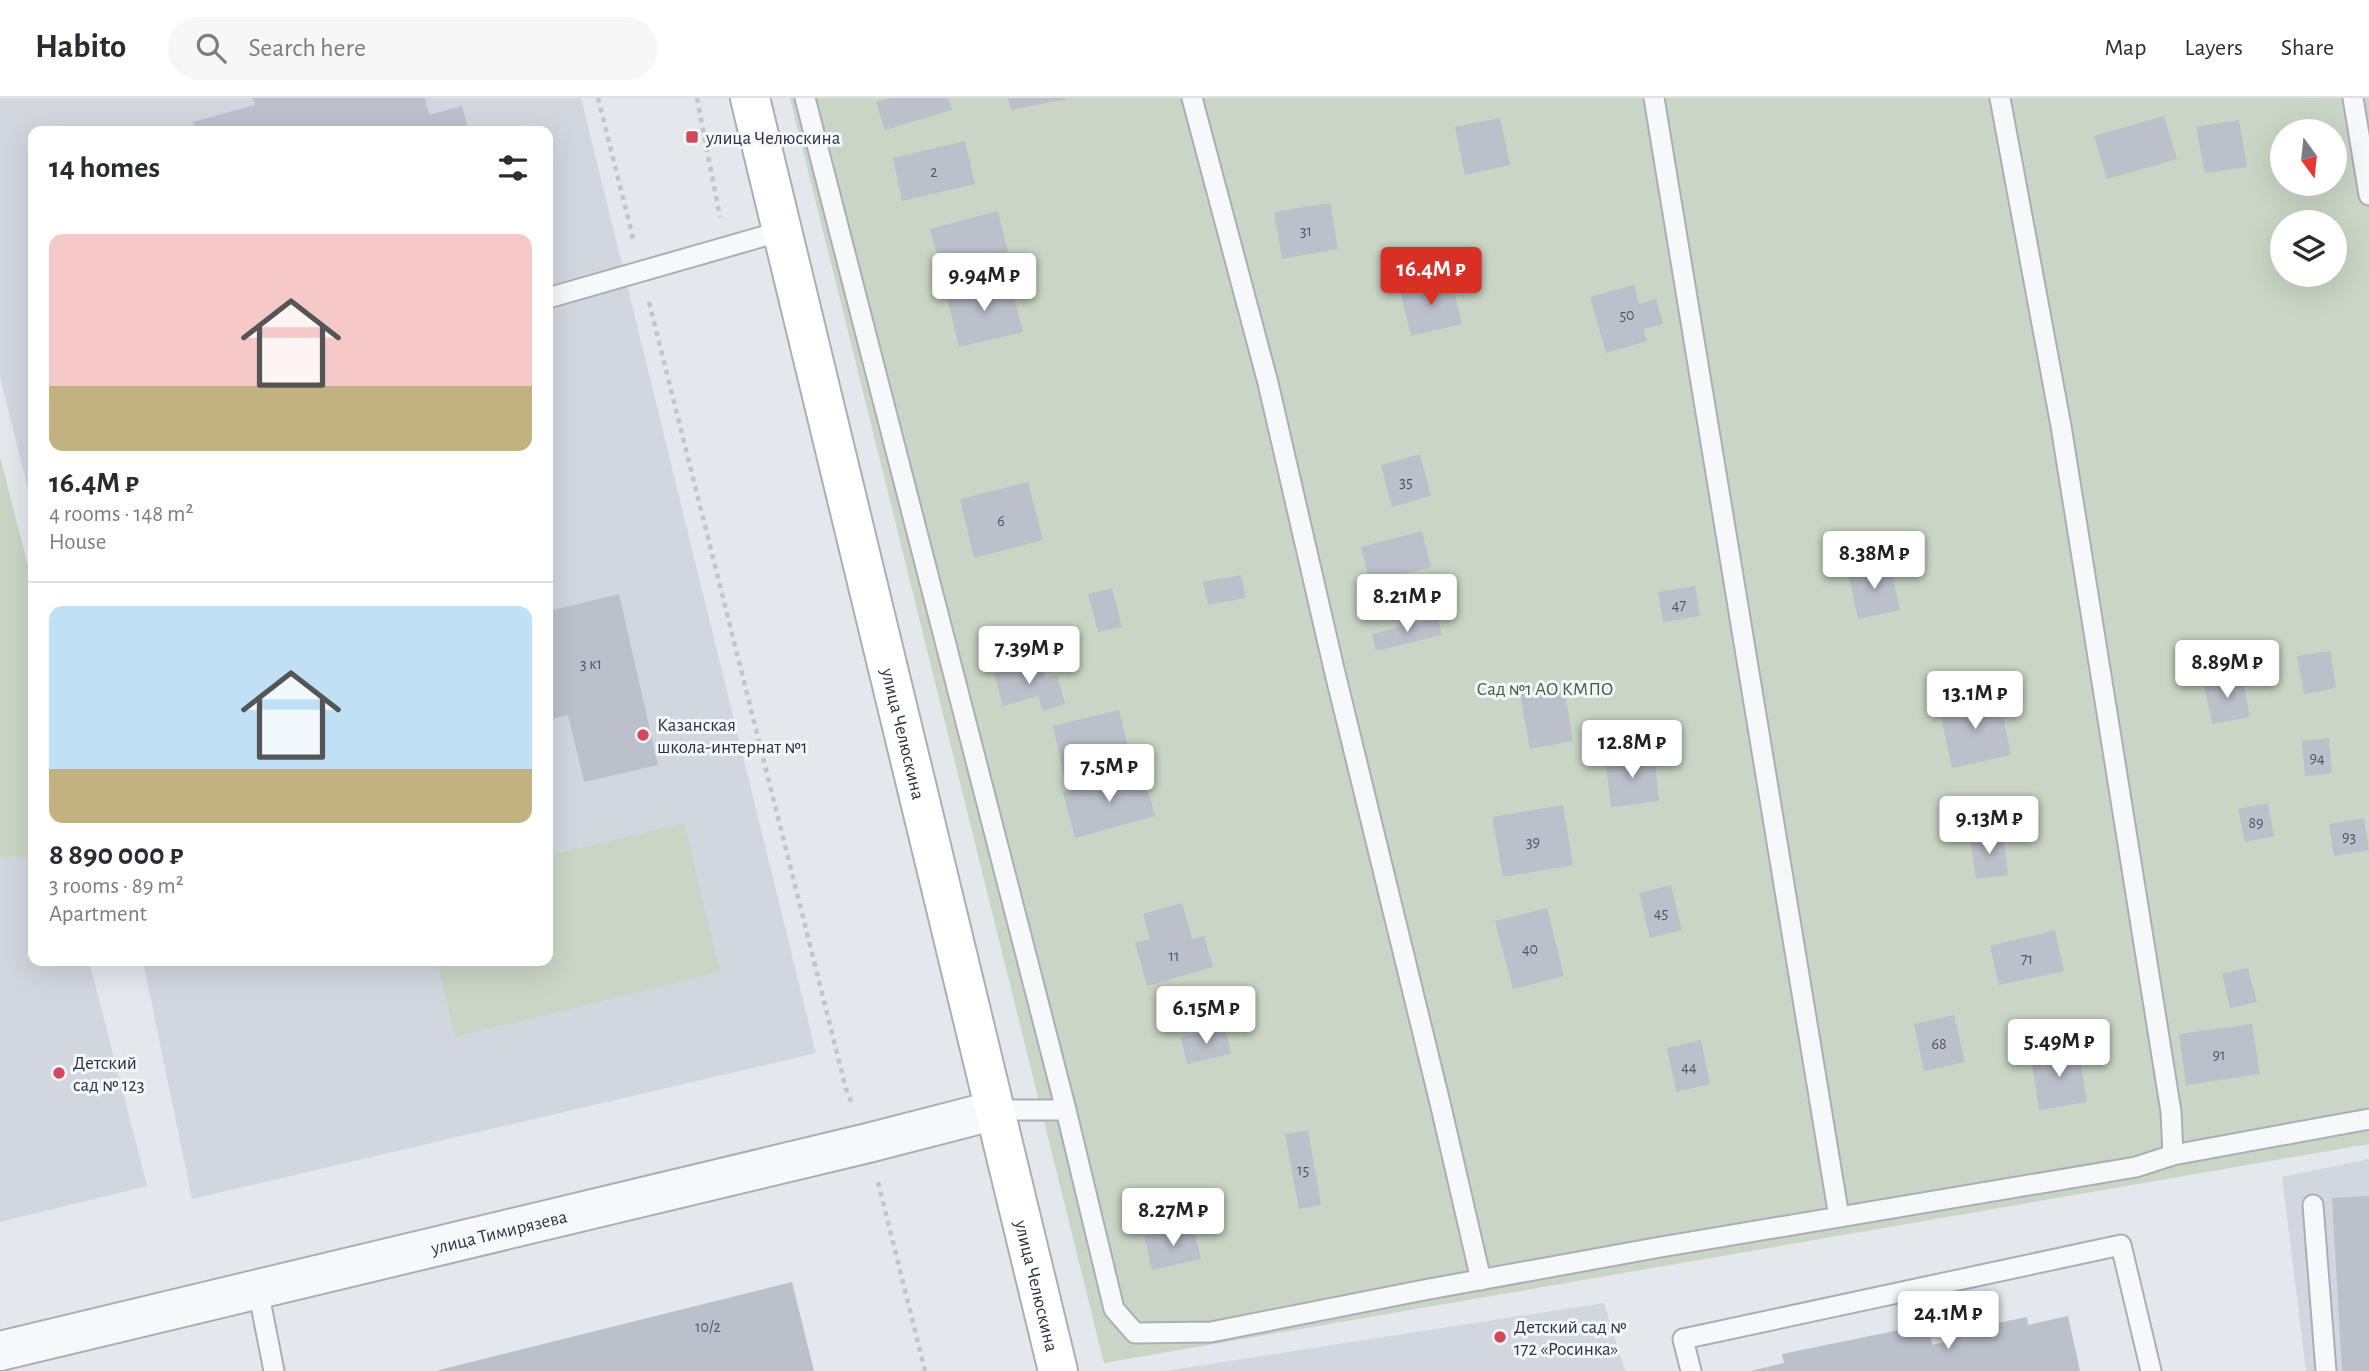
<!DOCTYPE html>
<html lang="en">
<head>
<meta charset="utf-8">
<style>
	body { margin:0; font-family:"Alegreya Sans",sans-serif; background:#f7f7f7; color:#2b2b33; height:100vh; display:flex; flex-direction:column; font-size:26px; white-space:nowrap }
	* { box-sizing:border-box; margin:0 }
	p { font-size:23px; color:#7c7c81 }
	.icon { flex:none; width:38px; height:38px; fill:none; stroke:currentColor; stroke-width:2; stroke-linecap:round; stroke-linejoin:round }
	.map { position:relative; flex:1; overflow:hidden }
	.panel { position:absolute; left:28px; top:28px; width:525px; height:840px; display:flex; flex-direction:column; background:#fff; border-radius:14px; box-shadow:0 7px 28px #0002 }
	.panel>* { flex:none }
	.needle { width:46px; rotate:165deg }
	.controls { position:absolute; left:2270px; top:21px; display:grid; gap:14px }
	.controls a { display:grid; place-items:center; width:77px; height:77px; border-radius:50%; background:#fff; box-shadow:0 7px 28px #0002; font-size:35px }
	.price { position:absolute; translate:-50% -60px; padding:0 16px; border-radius:7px; background:#fff; color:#222; font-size:23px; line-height:46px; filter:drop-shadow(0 2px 4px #0008) }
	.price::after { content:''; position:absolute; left:50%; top:42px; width:21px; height:16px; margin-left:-10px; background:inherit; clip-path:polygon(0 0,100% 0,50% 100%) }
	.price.on { background:#d93025; color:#fff }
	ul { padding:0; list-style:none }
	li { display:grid; align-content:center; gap:14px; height:371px; padding:0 21px }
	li+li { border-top:2px solid #e1e1e2 }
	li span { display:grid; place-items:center; height:217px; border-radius:14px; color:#555 }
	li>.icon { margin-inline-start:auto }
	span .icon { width:126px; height:126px; fill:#fffc; stroke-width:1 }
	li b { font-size:30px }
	h2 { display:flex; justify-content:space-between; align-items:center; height:84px; padding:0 21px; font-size:30px }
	header { display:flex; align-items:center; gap:42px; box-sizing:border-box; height:98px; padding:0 35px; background:#fff; border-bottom:2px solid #e1e1e2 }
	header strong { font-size:33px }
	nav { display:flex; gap:38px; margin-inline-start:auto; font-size:24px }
	.search { width:490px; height:63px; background:#f7f7f7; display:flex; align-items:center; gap:18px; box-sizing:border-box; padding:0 24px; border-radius:38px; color:#7c7c81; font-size:26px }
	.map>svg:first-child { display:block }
	.built { fill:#d2d6de }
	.green { fill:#c9d6c5; fill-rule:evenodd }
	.building { fill:#bbc0ca }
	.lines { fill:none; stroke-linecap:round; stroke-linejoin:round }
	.lane-casing { stroke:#a9aeb7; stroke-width:23 }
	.street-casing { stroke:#a9aeb7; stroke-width:42 }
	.secondary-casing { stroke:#a9aeb7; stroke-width:42 }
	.path { stroke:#c2c5cb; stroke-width:4.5; stroke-dasharray:5 5; stroke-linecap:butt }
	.lane { stroke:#f7f8fa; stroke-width:19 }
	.street { stroke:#f7f8fa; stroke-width:38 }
	.secondary { stroke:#fff; stroke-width:38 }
	.poi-dot { fill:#d1495b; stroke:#f4f6f9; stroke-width:2.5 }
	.labels { text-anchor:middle; stroke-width:6; stroke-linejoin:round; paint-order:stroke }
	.number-label { font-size:16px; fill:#4f5766 }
	.poi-label { font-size:19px; fill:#2b3445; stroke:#f4f6f9; text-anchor:start }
	.park-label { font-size:19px; fill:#3f6138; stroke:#f4f6f9 }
	.street-label { font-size:19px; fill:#2b3445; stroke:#f4f6f9 }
</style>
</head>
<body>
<header>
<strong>Habito</strong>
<div class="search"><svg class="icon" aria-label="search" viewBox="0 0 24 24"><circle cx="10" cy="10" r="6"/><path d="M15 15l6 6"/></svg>Search here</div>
<nav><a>Map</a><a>Layers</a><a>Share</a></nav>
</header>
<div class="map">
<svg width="2369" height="1273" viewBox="0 0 2369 1273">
	<rect width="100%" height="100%" fill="#e4e7ec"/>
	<path class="built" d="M0 0H581L816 955 192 1101 143 863H548V33H33V411L0 279Z
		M33 759V863H89L147 1088 0 1124V760Z
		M2369 1061V1273H2306L2282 1079Z
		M1604 1205 1625 1273H1165Z"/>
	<path class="green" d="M790 0H2369V1046L1104 1265ZM2282 33H2334V86H2282ZM2282 124H2334V177H2282Z
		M0 359 33 487V759L0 760Z
		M684 725 720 874 455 939 437 863H548V758Z"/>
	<path class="building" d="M253 0H425L429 17 462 8 469 33H196L193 24 255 7Z
		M891 0H948L952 12 885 32 876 4Z
		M1008 0H1067V1L1011 12Z
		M2164 18 2177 61 2107 81 2094 38Z
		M1500 20 1510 67 1465 77 1455 29Z
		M2239 22 2247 69 2205 75 2196 29Z
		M965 43 975 86 902 103 893 60Z
		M1330 105 1338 151 1282 161 1274 114Z
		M998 113 1008 154 941 171 930 131Z
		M1009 180 1023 234 959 249 946 196Z
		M1451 180 1462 226 1411 238 1400 192Z
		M1634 187 1639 206 1656 201 1663 226 1643 231 1647 243 1606 255 1590 199Z
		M1420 356 1431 398 1392 409 1381 367Z
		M1028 384 1043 442 974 460 960 401Z
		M1422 433 1431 469 1370 484 1361 449Z
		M1890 466 1900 512 1858 521 1848 475Z
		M1241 477 1246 500 1208 507 1203 484Z
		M1695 488 1700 518 1663 524 1658 494Z
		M1112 490 1122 529 1098 534 1088 496Z
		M619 496 658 667 584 684 568 617 548 622V513Z
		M1438 520 1442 537 1376 553 1372 536Z
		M2330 553 2336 590 2304 596 2297 558Z
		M1040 563 1045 580 1057 577 1065 606 1043 613 1038 598 1003 608 994 576Z
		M2242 578 2250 619 2212 626 2204 586Z
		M1563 584 1573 643 1530 651 1519 592Z
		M1998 596 2011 657 1952 670 1939 609Z
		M1119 612 1132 666 1065 682 1053 628Z
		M2329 640 2332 675 2305 678 2302 643Z
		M1654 655 1659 703 1611 709 1605 660Z
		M1143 673 1155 718 1075 740 1063 694Z
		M2268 705 2274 738 2245 744 2238 711Z
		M1563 707 1573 767 1503 779 1492 719Z
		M2364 720 2369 752 2334 758 2329 726Z
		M2003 736 2008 777 1976 781 1970 740Z
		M1671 787 1682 832 1650 840 1639 795Z
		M1182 805 1192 841 1204 838 1213 869 1147 888 1135 845 1150 841 1143 816Z
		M1547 810 1564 878 1513 891 1495 823Z
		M2055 832 2064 873 1999 887 1990 848Z
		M2248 870 2257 904 2230 910 2222 876Z
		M1954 917 1965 964 1924 973 1914 926Z
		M2252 926 2260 976 2186 987 2179 936Z
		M1225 929 1231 956 1187 966 1181 939Z
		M1701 942 1710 986 1676 994 1667 950Z
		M2078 950 2087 1004 2039 1012 2031 958Z
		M1308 1032 1321 1107 1299 1111 1285 1036Z
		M2369 1098V1273H2342L2332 1100Z
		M1193 1127 1201 1161 1152 1172 1144 1138Z
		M792 1184 814 1273H439V1272Z
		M2068 1218 2080 1273H1750L1784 1265 1782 1256 1904 1231 1906 1239 1930 1234 1932 1247 1950 1243 1948 1235 2027 1219 2028 1227Z"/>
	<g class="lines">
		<defs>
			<path id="lane" d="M805 0 1066 1012 1114 1211 1135 1235 1211 1234 1424 1192 1655 1150 2136 1069 2173 1057 2369 1021
				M1192 0 1268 285 1334 571 1441 1009 1481 1182
				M1654 0 1839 1119
				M2000 0 2061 328 2171 1014 2173 1057
				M2353 0 2369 97
				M548 200 782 133
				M996 1012H1066
				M2313 1107 2326 1273
				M258 1192 274 1273
				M1691 1273 1683 1241 2121 1147 2151 1273"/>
			<g id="street">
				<path id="s1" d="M0 1253 868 1045 996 1012"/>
			</g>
			<g id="secondary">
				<path id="s2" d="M750 0 1058 1273"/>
			</g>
		</defs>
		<use href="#lane" class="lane-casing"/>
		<use href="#street" class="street-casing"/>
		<use href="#secondary" class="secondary-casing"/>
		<path class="path" d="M598 0 634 144
			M697 0 720 119
			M649 204 846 991 852 1006
			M878 1084 925 1273"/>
		<use href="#lane" class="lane"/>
		<use href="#street" class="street"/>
		<use href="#secondary" class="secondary"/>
	</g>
	<g class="poi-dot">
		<rect x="685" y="32" width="14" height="14" rx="3.5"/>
		<circle cx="643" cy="637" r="7"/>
		<circle cx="59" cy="975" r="7"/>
		<circle cx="1500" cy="1239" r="7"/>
	</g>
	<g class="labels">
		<g class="number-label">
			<text x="934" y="79">2</text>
			<text x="1306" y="138">31</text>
			<text x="1627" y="222">50</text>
			<text x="1406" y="389">35</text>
			<text x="1001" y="428">6</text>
			<text x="1679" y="512">47</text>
			<text x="591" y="571">3 к1</text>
			<text x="2317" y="665">94</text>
			<text x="2256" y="730">89</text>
			<text x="2349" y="744">93</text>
			<text x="1533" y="749">39</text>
			<text x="1661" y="820">45</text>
			<text x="1530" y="856">40</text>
			<text x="1174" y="863">11</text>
			<text x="2027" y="866">71</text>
			<text x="1939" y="951">68</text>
			<text x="2219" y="962">91</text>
			<text x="1689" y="974">44</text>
			<text x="1303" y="1077">15</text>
			<text x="708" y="1234">10/2</text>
		</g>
		<g class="poi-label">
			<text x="706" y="46">улица Челюскина</text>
			<text x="657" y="633">Казанская<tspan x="657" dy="22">школа-интернат №1</tspan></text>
			<text x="73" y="971">Детский<tspan x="73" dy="22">сад № 123</tspan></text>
			<text x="1514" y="1235">Детский сад №<tspan x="1514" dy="22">172 «Росинка»</tspan></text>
		</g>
		<g class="park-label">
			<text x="1545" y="597">Сад №1 АО КМПО</text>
		</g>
		<g class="street-label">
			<text dy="7" stroke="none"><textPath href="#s2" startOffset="654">улица Челюскина</textPath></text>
			<text dy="7" stroke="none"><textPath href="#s1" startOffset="513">улица Тимирязева</textPath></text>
			<text dy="7" stroke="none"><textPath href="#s2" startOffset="1222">улица Челюскина</textPath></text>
		</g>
	</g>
</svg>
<div class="controls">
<a><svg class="needle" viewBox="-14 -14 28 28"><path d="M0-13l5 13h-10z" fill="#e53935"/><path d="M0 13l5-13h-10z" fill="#7c7c81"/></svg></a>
<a><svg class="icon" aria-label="layers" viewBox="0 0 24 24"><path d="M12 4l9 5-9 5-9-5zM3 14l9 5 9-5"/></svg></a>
</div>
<b class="price on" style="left:1431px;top:209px">16.4M ₽</b>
<b class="price" style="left:984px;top:215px">9.94M ₽</b>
<b class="price" style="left:1874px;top:493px">8.38M ₽</b>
<b class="price" style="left:1407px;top:536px">8.21M ₽</b>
<b class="price" style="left:1029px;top:588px">7.39M ₽</b>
<b class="price" style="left:2227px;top:602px">8.89M ₽</b>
<b class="price" style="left:1975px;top:633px">13.1M ₽</b>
<b class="price" style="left:1632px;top:682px">12.8M ₽</b>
<b class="price" style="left:1109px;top:706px">7.5M ₽</b>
<b class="price" style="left:1989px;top:758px">9.13M ₽</b>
<b class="price" style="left:1206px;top:948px">6.15M ₽</b>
<b class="price" style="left:2059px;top:981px">5.49M ₽</b>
<b class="price" style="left:1173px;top:1150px">8.27M ₽</b>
<b class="price" style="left:1948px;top:1253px">24.1M ₽</b>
<section class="panel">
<h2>14 homes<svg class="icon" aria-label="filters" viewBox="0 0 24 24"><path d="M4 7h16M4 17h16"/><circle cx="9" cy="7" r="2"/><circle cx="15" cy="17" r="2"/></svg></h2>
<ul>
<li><span style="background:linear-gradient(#f6c9c9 70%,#c2b280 0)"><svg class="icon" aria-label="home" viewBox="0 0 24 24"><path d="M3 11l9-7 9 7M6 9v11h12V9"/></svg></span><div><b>16.4M ₽</b><p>4 rooms · 148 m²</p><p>House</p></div></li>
<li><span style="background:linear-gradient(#bfe0f5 75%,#c2b280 0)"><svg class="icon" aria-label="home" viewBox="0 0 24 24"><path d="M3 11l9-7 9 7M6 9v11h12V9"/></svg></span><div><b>8 890 000 ₽</b><p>3 rooms · 89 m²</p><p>Apartment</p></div></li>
</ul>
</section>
</div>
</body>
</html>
